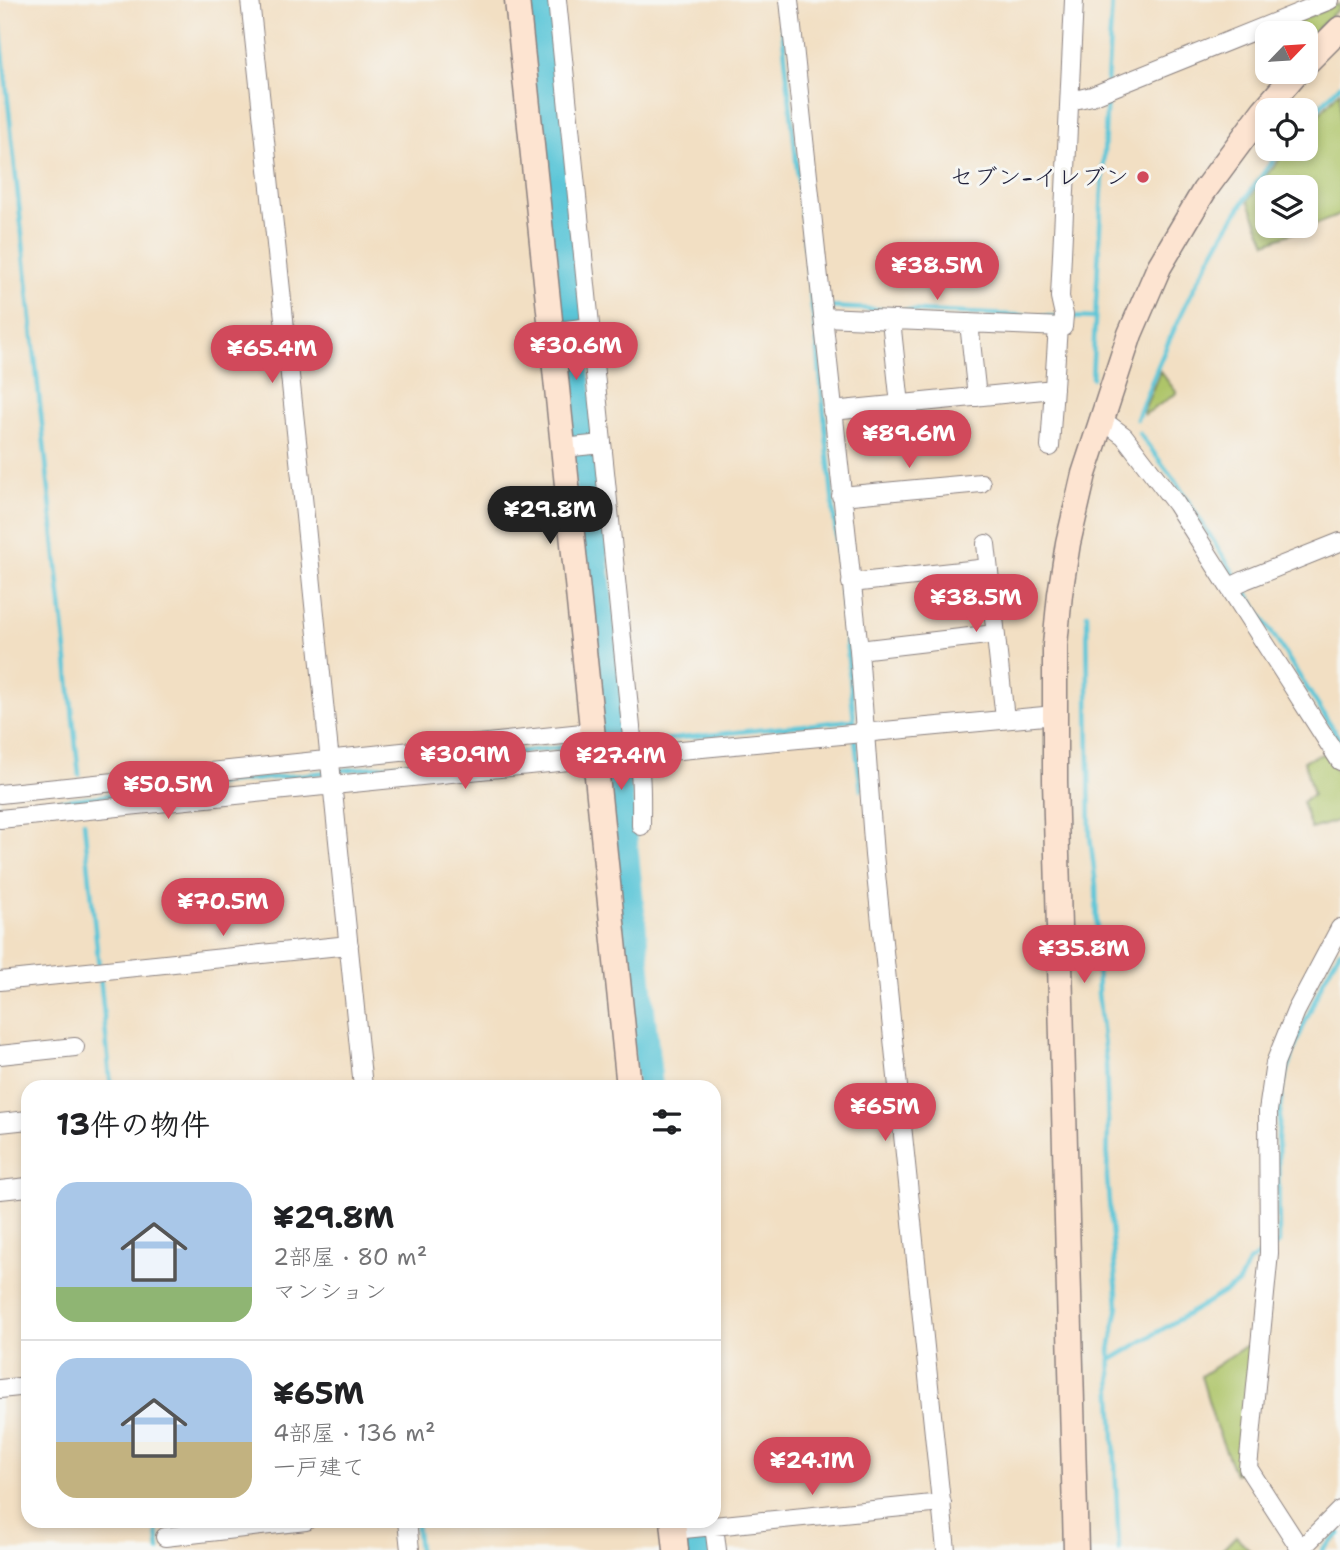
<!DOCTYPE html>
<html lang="ja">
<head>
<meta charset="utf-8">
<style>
	body { margin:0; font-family:"Shantell Sans","Klee One",sans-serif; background:#f6f6f6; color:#202124; height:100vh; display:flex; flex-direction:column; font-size:26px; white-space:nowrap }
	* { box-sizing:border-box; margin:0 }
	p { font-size:23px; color:#757577 }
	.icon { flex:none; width:38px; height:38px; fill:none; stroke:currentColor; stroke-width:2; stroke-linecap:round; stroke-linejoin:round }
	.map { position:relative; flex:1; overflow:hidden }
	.sheet { position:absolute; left:21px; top:1080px; width:700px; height:448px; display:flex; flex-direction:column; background:#fff; border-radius:21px; box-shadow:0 4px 10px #0003 }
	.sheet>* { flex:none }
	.needle { width:46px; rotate:65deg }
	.buttons { position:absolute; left:1255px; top:21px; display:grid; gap:14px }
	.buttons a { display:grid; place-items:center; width:63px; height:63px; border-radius:14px; background:#fff; box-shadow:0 4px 10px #0003; font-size:35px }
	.price { position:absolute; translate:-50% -60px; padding:0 16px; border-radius:24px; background:#d1495b; color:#fff; font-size:23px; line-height:46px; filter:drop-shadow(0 2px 4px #0008) }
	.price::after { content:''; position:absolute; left:50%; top:42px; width:21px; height:16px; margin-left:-10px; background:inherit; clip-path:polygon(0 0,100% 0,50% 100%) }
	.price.selected { background:#222; color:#fff }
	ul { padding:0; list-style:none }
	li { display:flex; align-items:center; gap:21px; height:175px; padding:0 35px }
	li+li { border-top:2px solid #e0e0e0 }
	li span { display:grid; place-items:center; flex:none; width:196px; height:140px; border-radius:21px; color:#555 }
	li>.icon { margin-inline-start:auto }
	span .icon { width:84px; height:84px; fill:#fffc; stroke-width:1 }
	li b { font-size:30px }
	h2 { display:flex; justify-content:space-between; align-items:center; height:84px; padding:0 35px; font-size:30px }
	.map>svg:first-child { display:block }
	.green { fill:#aec569; stroke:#687452; stroke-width:2; fill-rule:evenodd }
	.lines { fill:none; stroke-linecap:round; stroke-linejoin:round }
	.stream { stroke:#5cc6d8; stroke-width:4.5 }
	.river { stroke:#5cc6d8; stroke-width:26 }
	.street-casing { stroke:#8a807f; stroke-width:20 }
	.secondary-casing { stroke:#8a807f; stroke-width:27 }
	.street { stroke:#fff; stroke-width:18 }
	.secondary { stroke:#fde4d1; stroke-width:24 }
	.poi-dot { fill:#d1495b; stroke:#f6f6f2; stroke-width:2.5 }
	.labels { text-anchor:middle; stroke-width:6; stroke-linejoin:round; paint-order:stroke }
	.poi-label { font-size:24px; fill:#22223b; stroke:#f6f6f2; text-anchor:end }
</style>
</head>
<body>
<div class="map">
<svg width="1340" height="1550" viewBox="0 0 1340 1550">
	<rect width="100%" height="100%" fill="#f6f6f2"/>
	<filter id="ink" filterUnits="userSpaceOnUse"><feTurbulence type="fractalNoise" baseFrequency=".0143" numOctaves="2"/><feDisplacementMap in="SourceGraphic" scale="14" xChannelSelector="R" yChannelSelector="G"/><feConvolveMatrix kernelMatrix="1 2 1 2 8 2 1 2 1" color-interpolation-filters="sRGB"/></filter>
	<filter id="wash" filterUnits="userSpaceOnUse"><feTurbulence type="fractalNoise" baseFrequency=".00686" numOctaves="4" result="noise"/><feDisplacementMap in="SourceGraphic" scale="28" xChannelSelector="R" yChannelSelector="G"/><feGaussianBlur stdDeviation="1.57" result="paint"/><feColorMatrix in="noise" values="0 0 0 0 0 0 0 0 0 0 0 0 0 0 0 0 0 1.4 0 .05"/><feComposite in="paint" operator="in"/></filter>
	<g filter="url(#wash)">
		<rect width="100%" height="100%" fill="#f2dfc3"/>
		<path class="green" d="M1339 4 1340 7 1306 40V33H1268Z
			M1340 91V215L1266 243 1248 200 1268 173 1288 149H1306V128ZM1306 187V226H1267V187Z
			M1160 371 1177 393 1144 415 1143 412Z
			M1325 753 1340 777V820L1311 829 1302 802 1313 795 1304 761Z
			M1253 1341 1243 1471 1235 1474 1215 1424 1201 1376Z
			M1236 1536 1250 1550H1222Z"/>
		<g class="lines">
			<path class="stream" d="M779 0 812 309 816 332 855 730
				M0 25 79 775
				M1107 83 1112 0
				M1306 121 1340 85
				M826 307 1059 317
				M1068 317 1095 318
				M1092 378 1107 95
				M1137 419C1173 323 1218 229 1282 149
				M1139 433 1178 485 1238 580
				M1243 587 1340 740
				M1087 614 1090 836 1096 885 1098 993 1106 1065 1108 1122 1107 1179 1118 1305 1110 1350 1119 1550
				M607 739H615
				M855 739 861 789
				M641 740 652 741 853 720
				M615 743 626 742
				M336 771 585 745
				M0 807 327 772
				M84 822 99 968
				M100 976 111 1087
				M1274 1246 1279 1243 1278 1139 1282 1088 1297 1041 1323 981 1340 950
				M1111 1360 1238 1284 1248 1263 1263 1252
				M156 1521 159 1550
				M416 1521 419 1550
				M1322 1550 1340 1534"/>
			<path class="river" d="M538 0 650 1087
				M695 1521 698 1550"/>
		</g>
	</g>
	<g filter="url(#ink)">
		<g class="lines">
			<defs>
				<path id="street" d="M250 0 305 516 363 1087
					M557 0 632 737C643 766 641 796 641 826
					M789 0 859 650 874 855 946 1550
					M1070 101 1092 96 1330 0
					M823 317 1063 327 1064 315 1060 297 1074 0
					M891 320 900 405
					M969 323 977 397
					M551 332 590 327
					M832 411 1054 389
					M1101 419 1124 436 1176 504 1340 761
					M1050 447 1058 326
					M563 448 602 444
					M841 496 981 483
					M986 544 1005 719
					M851 583 988 568
					M1230 587 1245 580 1340 542
					M859 650 995 634
					M0 794 592 732
					M0 819 638 754 1055 715
					M0 981 349 945
					M0 1055 75 1047
					M0 1123 28 1120
					M0 1190 28 1187
					M0 1389 28 1386
					M407 1521 410 1550
					M714 1526 717 1550
					M674 1530 942 1503
					M165 1537 306 1521
					M1300 1550 1340 1510
					M1301 1550 1248 1468 1269 1253 1268 1111 1275 1063 1296 1011 1340 928"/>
				<path id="secondary" d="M517 0 629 1087
					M1306 63 1340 29
					M673 1521 676 1550
					M1076 1550 1055 781V645L1060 594 1068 543 1084 474 1130 334 1159 267 1204 191 1264 110 1297 72"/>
			</defs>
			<use href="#street" class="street-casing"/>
			<use href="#secondary" class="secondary-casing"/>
			<use href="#street" class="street"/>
			<use href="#secondary" class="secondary"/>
		</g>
	</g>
	<circle class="poi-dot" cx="1143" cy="177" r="7"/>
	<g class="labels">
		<g class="poi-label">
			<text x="1129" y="185">セブン-イレブン</text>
		</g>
	</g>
</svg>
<div class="buttons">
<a><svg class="needle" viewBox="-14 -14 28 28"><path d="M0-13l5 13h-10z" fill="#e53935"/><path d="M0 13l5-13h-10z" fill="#757577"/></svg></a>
<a><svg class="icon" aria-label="locate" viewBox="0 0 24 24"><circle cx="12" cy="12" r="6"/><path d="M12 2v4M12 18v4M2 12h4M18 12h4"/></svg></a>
<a><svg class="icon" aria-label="layers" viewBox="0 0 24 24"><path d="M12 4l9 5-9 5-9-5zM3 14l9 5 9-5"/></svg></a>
</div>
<b class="price" style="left:937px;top:302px">¥38.5M</b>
<b class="price" style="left:576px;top:382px">¥30.6M</b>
<b class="price" style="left:272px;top:385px">¥65.4M</b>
<b class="price" style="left:909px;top:470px">¥89.6M</b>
<b class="price selected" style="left:550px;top:546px">¥29.8M</b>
<b class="price" style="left:976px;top:634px">¥38.5M</b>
<b class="price" style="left:465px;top:791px">¥30.9M</b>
<b class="price" style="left:621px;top:792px">¥27.4M</b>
<b class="price" style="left:168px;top:821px">¥50.5M</b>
<b class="price" style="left:223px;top:938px">¥70.5M</b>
<b class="price" style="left:1084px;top:985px">¥35.8M</b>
<b class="price" style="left:885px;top:1143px">¥65M</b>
<b class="price" style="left:812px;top:1497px">¥24.1M</b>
<section class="sheet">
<h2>13件の物件<svg class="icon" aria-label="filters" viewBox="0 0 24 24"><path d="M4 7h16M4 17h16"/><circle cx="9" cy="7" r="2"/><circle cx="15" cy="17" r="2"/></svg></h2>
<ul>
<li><span style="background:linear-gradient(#a9c7e8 75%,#8fb573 0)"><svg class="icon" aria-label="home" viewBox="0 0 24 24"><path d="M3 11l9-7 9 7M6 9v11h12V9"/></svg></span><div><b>¥29.8M</b><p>2部屋 · 80 m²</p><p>マンション</p></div></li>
<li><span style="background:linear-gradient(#a9c7e8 60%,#c2b280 0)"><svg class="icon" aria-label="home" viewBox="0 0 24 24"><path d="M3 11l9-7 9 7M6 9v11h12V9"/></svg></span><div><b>¥65M</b><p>4部屋 · 136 m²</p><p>一戸建て</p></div></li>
</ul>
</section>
</div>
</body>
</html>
